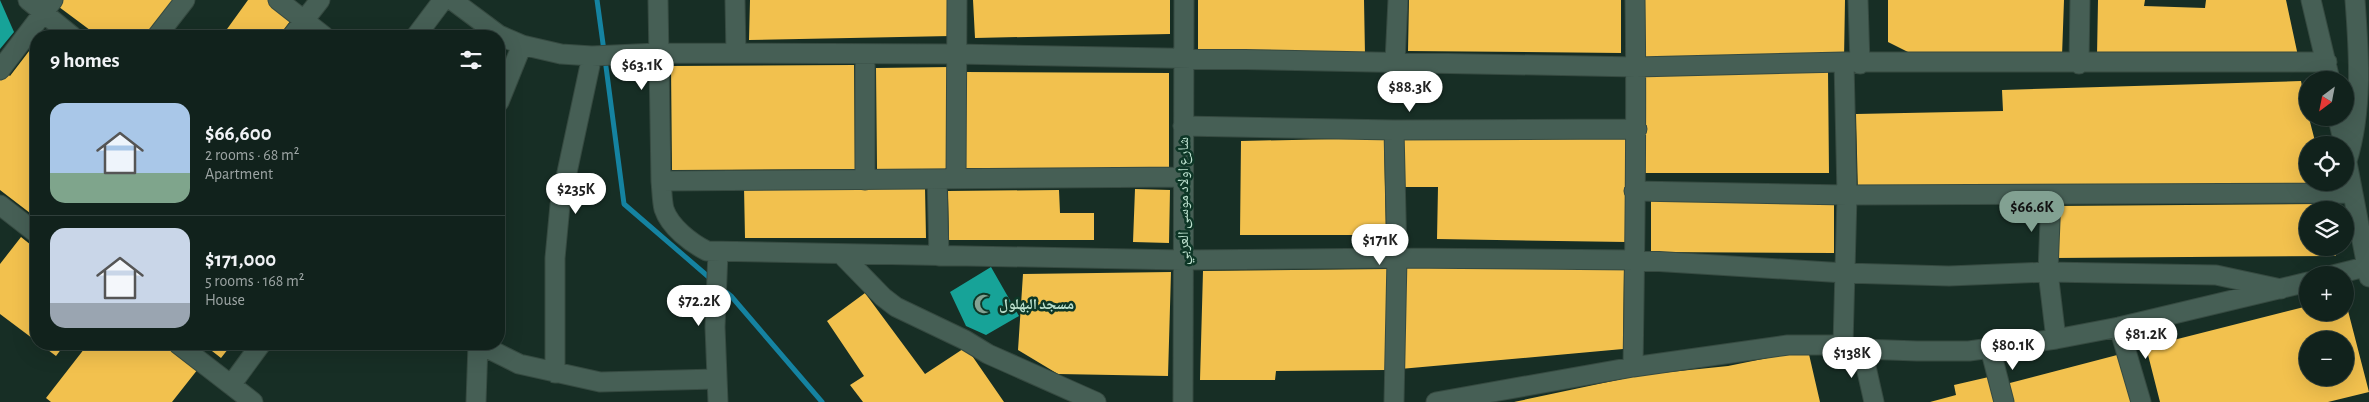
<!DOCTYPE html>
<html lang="en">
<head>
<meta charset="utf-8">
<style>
	body { margin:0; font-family:"Alegreya Sans","Noto Naskh Arabic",sans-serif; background:#1a2a25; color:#f1f3f6; height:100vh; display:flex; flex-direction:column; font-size:19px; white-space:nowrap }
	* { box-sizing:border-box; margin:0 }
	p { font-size:16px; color:#9ca4a3 }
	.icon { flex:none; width:28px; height:28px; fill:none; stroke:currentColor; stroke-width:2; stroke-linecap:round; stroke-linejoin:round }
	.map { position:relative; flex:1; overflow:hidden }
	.drawer { position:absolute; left:30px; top:30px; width:475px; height:320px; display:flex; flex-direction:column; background:#11221c; border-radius:20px; box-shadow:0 5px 20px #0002,0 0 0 1px #303f3b }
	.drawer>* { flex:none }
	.needle { width:32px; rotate:212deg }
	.tools { position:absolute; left:2299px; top:71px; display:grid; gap:10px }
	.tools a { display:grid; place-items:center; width:55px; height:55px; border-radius:50%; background:#11221c; box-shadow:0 5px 20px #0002,0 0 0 1px #303f3b; font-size:25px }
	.price { position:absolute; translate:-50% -42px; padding:0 11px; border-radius:18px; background:#fff; color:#222; font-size:16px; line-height:32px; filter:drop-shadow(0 1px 2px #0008) }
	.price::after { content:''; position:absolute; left:50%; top:30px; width:15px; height:11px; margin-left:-8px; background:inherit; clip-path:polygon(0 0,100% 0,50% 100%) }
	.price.active { background:#82a192; color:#111 }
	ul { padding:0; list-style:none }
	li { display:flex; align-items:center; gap:15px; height:125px; padding:0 20px }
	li+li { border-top:1px solid #303f3b }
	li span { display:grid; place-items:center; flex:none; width:140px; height:100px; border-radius:15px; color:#555 }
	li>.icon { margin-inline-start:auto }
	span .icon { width:60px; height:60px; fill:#fffc; stroke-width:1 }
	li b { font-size:21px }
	h2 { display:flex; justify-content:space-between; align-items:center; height:60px; padding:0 20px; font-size:21px }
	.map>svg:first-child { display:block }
	.homes { fill:#f2c14e; fill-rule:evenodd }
	.public { fill:#17a398 }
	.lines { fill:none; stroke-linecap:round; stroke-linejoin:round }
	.stream { stroke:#1583a1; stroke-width:5 }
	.minor-casing { stroke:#364a41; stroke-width:21 }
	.minor { stroke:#465f55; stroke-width:19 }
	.labels { text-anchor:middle; stroke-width:5; stroke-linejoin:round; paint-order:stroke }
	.street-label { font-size:15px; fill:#bbdfcd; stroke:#0e3727 }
	.poi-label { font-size:15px; font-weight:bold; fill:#bbdfcd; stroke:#0e3727; text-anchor:start }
</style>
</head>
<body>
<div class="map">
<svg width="2369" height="402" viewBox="0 0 2369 402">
	<rect width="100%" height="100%" fill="#172e25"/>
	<path class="homes" d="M58 0H177L150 36H98L55 4Z
		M248 0H272L294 16 279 36H222Z
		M750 0H951V36L749 40Z
		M973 0H1170V34L975 38Z
		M1198 0H1364L1365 55H1198Z
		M1409 0H1621V53L1408 51Z
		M1640 0H1845L1844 59 1640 57Z
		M1888 0H2064L2062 56 1912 54 1888 42Z
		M2098 0H2145L2144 6 2205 8 2206 0H2286L2298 56H2097Z
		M36 42V204L30 213 0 190V72L2 70 10 76Z
		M854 65 855 169 672 170 671 66Z
		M950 67 951 170 877 171 876 68Z
		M1643 71H1828L1829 173H1643Z
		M963 72 1169 73V169L963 168Z
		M2301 81 2308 118H2309L2316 145H2308V182H2325V186L1858 193 1856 114 2003 111 2002 90Z
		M1402 135 1627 139 1626 242 1437 239 1438 187H1402Z
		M1384 138 1386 235H1240L1241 141Z
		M744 187H925L926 238H745Z
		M1135 189 1170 190 1169 243 1133 242Z
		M1059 190 1060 213H1094V240H949L948 191Z
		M1651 200 1834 201V253L1651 252Z
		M2321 204 2322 210H2308V248H2333L2336 256 2055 258 2054 206Z
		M503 209 504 251H499V210Z
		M21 237 36 249V341L0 314V264Z
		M1624 265 1623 349 1400 369 1404 267Z
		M1389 269 1386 370 1276 371 1275 380H1200L1203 271Z
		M1171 272 1168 376 1058 374 1018 350 1023 274Z
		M865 293 925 374 966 347 1004 402H863L850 385 864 376 827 321Z
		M2346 303 2369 392 2328 402H2160L2146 347 2308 306V312H2345ZM2308 340H2345V378H2308Z
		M40 344H65L56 356Z
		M88 344H165L198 369 172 402H51L46 398Z
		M203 344H232L221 358Z
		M1808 350 1820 402H1514L1641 375 1728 366Z
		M2121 354 2134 402H2011L2006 384Z
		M1993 376 1999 402H1930L1956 395 1954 385Z"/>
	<path class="public" d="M0 0 14 32 0 49Z
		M991 267 1019 316 986 335 966 326 950 292Z"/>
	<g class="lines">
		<path class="stream" d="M597 0 604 51
			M605 59 624 204 711 279
			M721 288 731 296 822 402"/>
		<defs>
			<path id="minor" d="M28 0 72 36
				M278 0 324 36
				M452 0 499 35 522 45 561 54 592 56 658 53 957 54 1636 67 1844 62H2327
				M658 0 661 181C662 190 662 201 664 209 670 227 691 243 707 251L1183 260 1397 258 1635 260 1845 273 1949 276 2048 272 2216 275 2281 289
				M735 0 736 53
				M1858 0 1860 64
				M2311 0 2330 80
				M157 36 185 0
				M292 36 320 0
				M416 36 443 0
				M865 54V180
				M1395 62 1398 0
				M2079 64 2080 0
				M0 70 53 0
				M499 102 522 45
				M2338 118 2344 145
				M1183 126 1394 130 1637 129
				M1394 130 1397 258 1394 402
				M2345 152 2369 277
				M2347 161C2363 109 2359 53 2355 0
				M937 179 939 256
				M956 179 957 0
				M661 181 1183 177
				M1634 191 1847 195 2353 193
				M2051 195 2048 272 2056 339
				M0 205 36 233
				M842 255 883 297 896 307 965 340 988 354 1096 402
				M2333 275 2369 266
				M2119 327 2141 402
				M178 344 253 402
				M479 344 519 364 600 382 716 379
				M1843 345 1847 195 1844 62
				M1990 348 2004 402
				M1862 349 1874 402
				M1633 367C1635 245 1637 123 1635 0
				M555 373V258L560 205 592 56
				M231 385 261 344
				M476 402 478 344
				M718 402 715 327 718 252
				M1183 402 1184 0
				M1436 402 1633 367 1788 345H1843L1862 349 1917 351H1969L2056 339 2119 327 2308 282"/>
		</defs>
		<use href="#minor" class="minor-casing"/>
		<use href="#minor" class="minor"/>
	</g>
	<defs>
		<symbol id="mosque-bare" viewBox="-9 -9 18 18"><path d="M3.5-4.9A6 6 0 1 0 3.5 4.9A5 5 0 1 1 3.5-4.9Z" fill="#82a192" stroke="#0e3727" stroke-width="2.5" paint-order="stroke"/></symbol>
	</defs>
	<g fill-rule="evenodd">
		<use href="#mosque-bare" x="970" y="290" width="28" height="28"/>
	</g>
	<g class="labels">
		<g class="street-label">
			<text transform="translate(1183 201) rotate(-90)" y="5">شارع اولاد موسى العربي</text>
		</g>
		<g class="poi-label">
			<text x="999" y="309">مسجد البهلول</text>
		</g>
	</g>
</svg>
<div class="tools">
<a><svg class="needle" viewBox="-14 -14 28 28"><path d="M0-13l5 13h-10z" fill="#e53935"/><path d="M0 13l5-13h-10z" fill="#9ca4a3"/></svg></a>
<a><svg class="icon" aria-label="locate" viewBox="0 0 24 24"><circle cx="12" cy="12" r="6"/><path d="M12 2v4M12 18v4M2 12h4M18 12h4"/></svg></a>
<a><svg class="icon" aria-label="layers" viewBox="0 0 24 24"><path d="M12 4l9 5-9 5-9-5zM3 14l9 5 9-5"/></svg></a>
<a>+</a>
<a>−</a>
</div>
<b class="price" style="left:642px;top:91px">$63.1K</b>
<b class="price" style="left:1410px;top:113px">$88.3K</b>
<b class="price" style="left:576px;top:215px">$235K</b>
<b class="price active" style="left:2032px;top:233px">$66.6K</b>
<b class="price" style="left:1380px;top:266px">$171K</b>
<b class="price" style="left:699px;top:327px">$72.2K</b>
<b class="price" style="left:2146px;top:360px">$81.2K</b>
<b class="price" style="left:2013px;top:371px">$80.1K</b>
<b class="price" style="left:1852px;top:379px">$138K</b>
<section class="drawer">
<h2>9 homes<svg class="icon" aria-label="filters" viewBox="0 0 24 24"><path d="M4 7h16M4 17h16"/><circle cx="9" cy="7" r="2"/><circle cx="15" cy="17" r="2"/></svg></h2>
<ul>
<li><span style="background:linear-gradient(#a9c7e8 70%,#7fa58c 0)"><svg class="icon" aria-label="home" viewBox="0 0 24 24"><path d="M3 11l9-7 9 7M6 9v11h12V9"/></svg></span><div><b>$66,600</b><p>2 rooms · 68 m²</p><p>Apartment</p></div></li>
<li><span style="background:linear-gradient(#c9d6e8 75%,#9aa5b1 0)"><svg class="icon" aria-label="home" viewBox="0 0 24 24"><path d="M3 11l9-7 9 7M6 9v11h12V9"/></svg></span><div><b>$171,000</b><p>5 rooms · 168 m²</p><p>House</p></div></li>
</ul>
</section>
</div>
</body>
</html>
